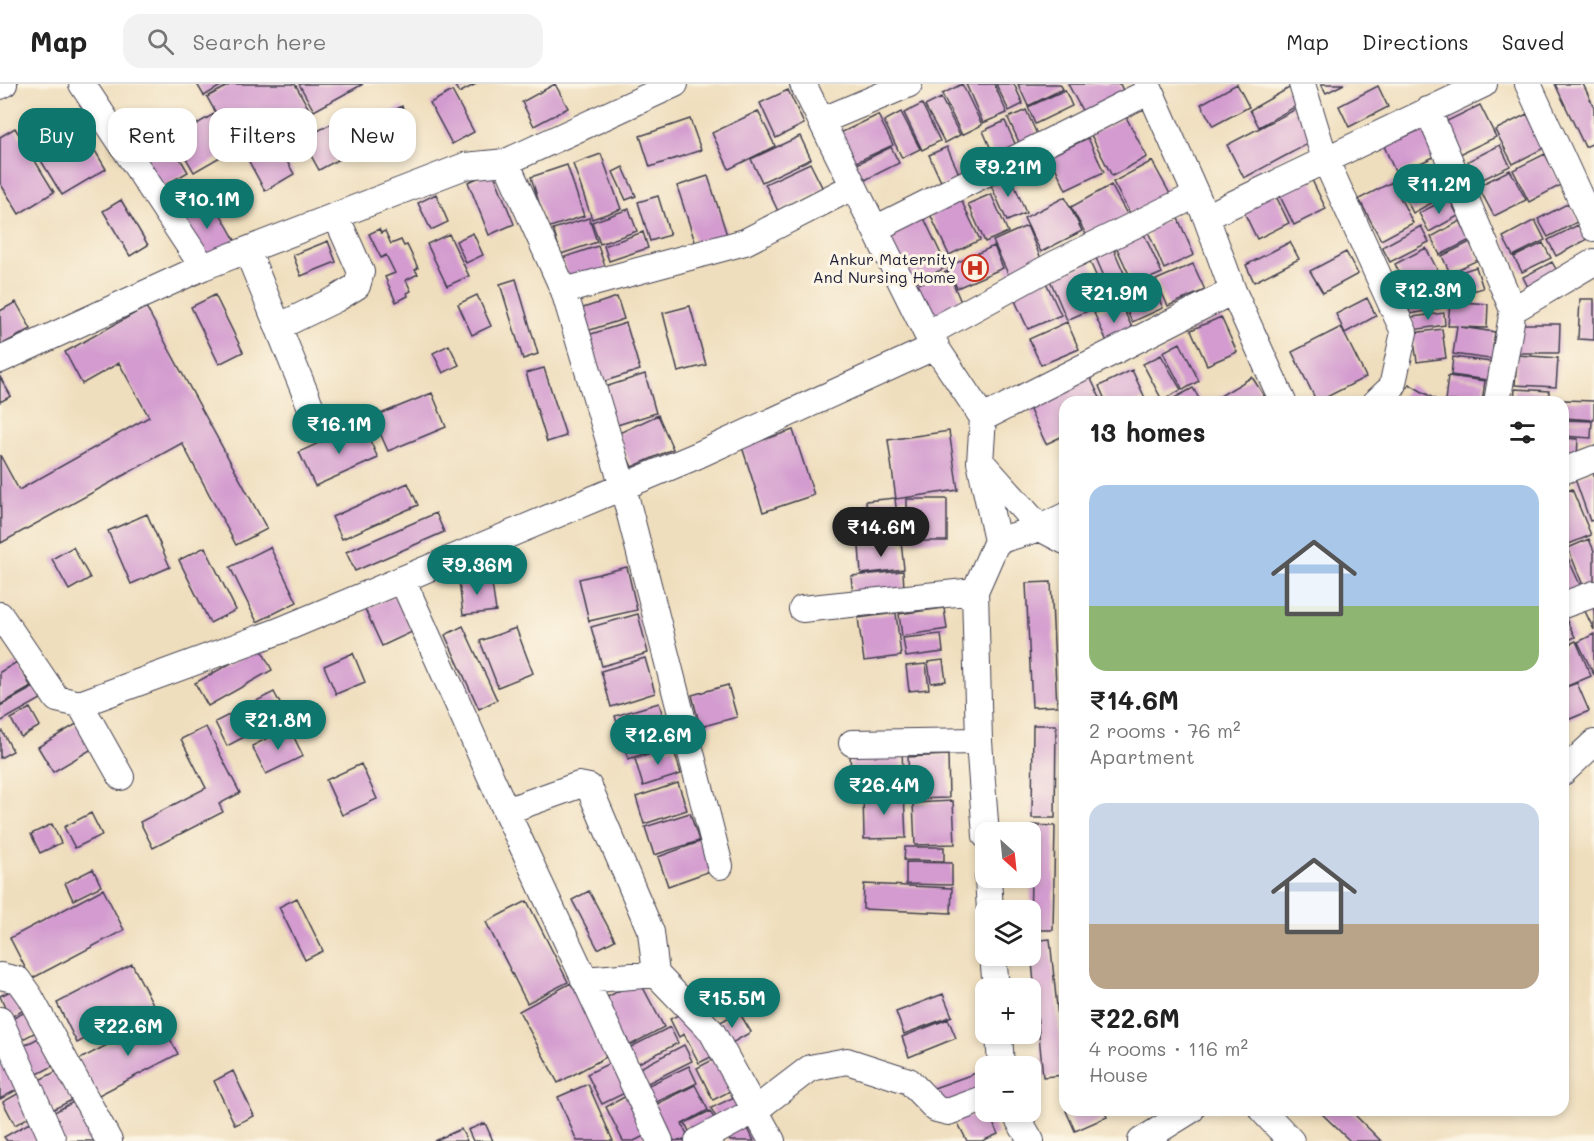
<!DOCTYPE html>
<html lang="en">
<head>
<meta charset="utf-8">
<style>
	body { margin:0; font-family:Mali,sans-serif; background:#f2f2f2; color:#222; height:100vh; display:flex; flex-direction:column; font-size:22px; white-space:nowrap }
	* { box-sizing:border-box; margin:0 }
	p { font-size:20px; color:#767676 }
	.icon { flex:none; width:33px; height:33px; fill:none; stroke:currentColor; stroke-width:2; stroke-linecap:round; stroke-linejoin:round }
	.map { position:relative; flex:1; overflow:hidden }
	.drawer { position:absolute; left:1059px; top:312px; width:510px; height:720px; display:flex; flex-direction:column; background:#fff; border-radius:18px; box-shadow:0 3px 9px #0003 }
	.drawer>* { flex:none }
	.top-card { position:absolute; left:18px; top:24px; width:570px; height:54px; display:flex; gap:12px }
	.needle { width:39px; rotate:153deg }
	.controls { position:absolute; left:975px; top:738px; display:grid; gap:12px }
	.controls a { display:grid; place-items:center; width:66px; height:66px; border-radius:12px; background:#fff; box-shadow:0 3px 9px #0003; font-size:30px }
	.price { position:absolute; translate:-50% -51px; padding:0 14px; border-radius:21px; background:#0f766e; color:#fff; font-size:20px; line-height:39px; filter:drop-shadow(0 2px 3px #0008) }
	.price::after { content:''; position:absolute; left:50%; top:36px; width:18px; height:14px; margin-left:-9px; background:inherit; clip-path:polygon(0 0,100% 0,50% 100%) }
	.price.current { background:#222; color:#fff }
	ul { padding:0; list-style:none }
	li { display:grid; align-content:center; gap:12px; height:318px; padding:0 30px }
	li span { display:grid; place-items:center; height:186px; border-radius:18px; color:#555 }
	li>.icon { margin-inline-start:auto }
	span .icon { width:108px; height:108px; fill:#fffc; stroke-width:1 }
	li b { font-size:26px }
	h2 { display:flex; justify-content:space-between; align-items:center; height:72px; padding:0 30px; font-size:26px }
	.chip { padding:0 21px; border-radius:18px; background:#fff; box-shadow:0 3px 9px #0003; font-size:21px; line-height:54px }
	.chip.current { background:#0f766e; color:#fff }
	header { display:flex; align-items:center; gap:36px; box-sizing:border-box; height:84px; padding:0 30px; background:#fff; border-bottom:2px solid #e0e0e0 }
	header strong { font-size:28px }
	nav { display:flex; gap:33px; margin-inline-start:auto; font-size:21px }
	.search { width:420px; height:54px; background:#f2f2f2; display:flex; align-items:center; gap:15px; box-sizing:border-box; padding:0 21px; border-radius:18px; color:#767676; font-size:22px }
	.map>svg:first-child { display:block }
	.building { fill:#d39bcf }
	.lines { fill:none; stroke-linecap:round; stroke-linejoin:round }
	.minor-casing { stroke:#413e4e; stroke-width:28 }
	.minor { stroke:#fff; stroke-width:26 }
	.labels { text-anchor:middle; stroke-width:6; stroke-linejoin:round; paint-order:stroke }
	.poi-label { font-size:16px; fill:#22223b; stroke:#fcf5e5; text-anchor:end }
</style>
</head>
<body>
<header>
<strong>Map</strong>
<div class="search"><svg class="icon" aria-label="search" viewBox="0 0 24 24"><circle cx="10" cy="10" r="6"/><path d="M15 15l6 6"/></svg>Search here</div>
<nav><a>Map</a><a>Directions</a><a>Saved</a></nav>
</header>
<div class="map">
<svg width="1594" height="1057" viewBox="0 0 1594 1057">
	<rect width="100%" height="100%" fill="#fcf5e5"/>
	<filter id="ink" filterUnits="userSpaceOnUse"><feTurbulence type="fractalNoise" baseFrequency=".0167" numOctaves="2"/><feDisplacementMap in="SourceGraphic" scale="12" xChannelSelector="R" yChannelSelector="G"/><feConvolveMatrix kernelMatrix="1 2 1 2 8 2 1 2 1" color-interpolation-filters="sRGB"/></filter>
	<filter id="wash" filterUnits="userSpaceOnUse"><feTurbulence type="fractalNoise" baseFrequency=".008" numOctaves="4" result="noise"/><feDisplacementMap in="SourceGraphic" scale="24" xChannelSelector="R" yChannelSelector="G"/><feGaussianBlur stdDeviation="1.35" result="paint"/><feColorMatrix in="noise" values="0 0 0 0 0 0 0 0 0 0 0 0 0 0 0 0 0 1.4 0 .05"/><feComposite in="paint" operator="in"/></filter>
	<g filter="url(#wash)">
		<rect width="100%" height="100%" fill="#efdebd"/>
		<g id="blocks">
			<path class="building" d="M197 0H224L204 12Z
				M231 0H295L310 27 238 68 207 13Z
				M299 0H363L314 27Z
				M454 0H476L459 9Z
				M555 0 568 24 534 42 522 18Z
				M962 0 982 41 962 51 942 10Z
				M966 0H994L1007 29 983 39Z
				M996 0H1014L1023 20 1009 27Z
				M1018 0H1060L1063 5 1028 22Z
				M1068 0H1120L1125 11 1085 32Z
				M1237 0 1249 23 1213 42 1201 20Z
				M1321 0H1344L1326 9Z
				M1555 0H1583L1594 23V59L1585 63Z
				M1378 2 1388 23 1349 43 1339 22Z
				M1291 3 1300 20 1259 43 1250 26Z
				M788 6 804 40 776 54 760 19Z
				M1065 6 1072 22 1035 40 1028 23Z
				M452 7 474 48 452 60 430 19Z
				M941 14 960 51 945 59 925 22Z
				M922 20 940 57 922 66 904 29Z
				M1480 21 1496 53 1458 71 1443 39Z
				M402 22 413 44 397 53 385 31Z
				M1298 24 1315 56 1244 94 1227 61Z
				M1026 26 1041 59 1023 67 1008 34Z
				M758 27 775 62 729 85 712 49Z
				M901 28 920 65 902 74 884 37Z
				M214 30 234 65 194 88 174 53Z
				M1527 30 1544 64 1513 80 1495 46Z
				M878 31 893 61 852 80 838 50Z
				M1126 33 1147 73 1112 92 1091 51Z
				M76 35 106 85 62 111 32 62Z
				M690 35 701 66 650 83 640 52Z
				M1005 37 1020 71 998 81 983 47Z
				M333 39 349 70 319 86 302 55Z
				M15 44 54 108 19 130 0 99V53Z
				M1424 44 1436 72 1396 90 1384 62Z
				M163 45 188 88 155 107 131 63Z
				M800 52 811 75 762 98 751 75Z
				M1088 54 1104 88 1066 106 1050 72Z
				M275 56 294 90 265 107 246 72Z
				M1500 61 1510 82 1477 98 1468 77Z
				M891 63 899 79 861 98 853 82Z
				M947 63 961 94 943 102 929 71Z
				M601 70 621 125 592 135 573 80Z
				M1545 70 1561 101 1529 118 1513 86Z
				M1152 77 1170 110 1131 131 1113 98Z
				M810 79 823 105 778 127 765 100Z
				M567 81 584 132 547 144 531 93Z
				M623 83 636 112 626 116 613 88Z
				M1510 86 1526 116 1494 132 1478 102Z
				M493 88 514 140 489 151 468 98Z
				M1438 88 1450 109 1413 129 1402 107Z
				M1010 90 1026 129 1007 137 990 99Z
				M708 92 727 151 696 161 677 102Z
				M1310 92 1326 125 1294 141 1278 108Z
				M1392 98 1413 139 1381 156 1359 115Z
				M1111 101 1128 132 1088 154 1071 123Z
				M1272 104 1289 139 1257 155 1240 120Z
				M436 110 448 138 431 146 418 119Z
				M991 110 1008 148 985 158 968 120Z
				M658 112 670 151 650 157 638 118Z
				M1065 113 1082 147 1041 168 1024 134Z
				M1449 114 1458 132 1429 148 1419 129Z
				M212 115 236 158 203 177 178 134Z
				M121 116 148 161 130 172 103 127Z
				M961 116 980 156 949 171 930 130Z
				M1569 119 1579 137 1548 153 1538 135Z
				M629 125 637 147 600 160 592 138Z
				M923 132 947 183 910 201 885 150Z
				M1177 132 1194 171 1164 185 1147 145Z
				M589 134 597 158 561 170 553 145Z
				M1535 136 1545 156 1513 172 1503 153Z
				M1460 137 1470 156 1440 171 1431 153Z
				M1578 141 1586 156 1556 172 1548 156Z
				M1027 142 1042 177 1009 192 993 157Z
				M1421 142 1429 158 1390 178 1382 163Z
				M379 145 381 149 385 147 391 160 401 156 404 162 407 161 418 184 415 186 418 190 406 196 411 207 407 209 408 212 396 218 385 193 395 189 386 171 381 174 369 150Z
				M1142 146 1162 189 1134 201 1114 158Z
				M643 148 648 164 609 177 604 162Z
				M473 149 483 171 466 179 456 157Z
				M449 150 469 192 447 202 427 160Z
				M328 157 336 178 301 192 293 171Z
				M1110 157 1131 205 1113 213 1092 165Z
				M1290 158 1299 175 1254 198 1246 181Z
				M1470 158 1478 176 1450 189 1442 172Z
				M1543 159 1551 174 1522 188 1514 173Z
				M598 162 606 185 569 197 562 174Z
				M994 162 1003 184 957 204 947 183Z
				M1426 164 1440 191 1409 207 1395 180Z
				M1346 168 1358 190 1323 209 1310 187Z
				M1090 178 1108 218 1067 236 1050 196Z
				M1552 178 1561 194 1531 209 1523 193Z
				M1193 180 1205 206 1168 222 1156 196Z
				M1476 183 1483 204 1451 213 1445 193Z
				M948 187 963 223 930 238 914 202Z
				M1044 194 1061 231 1028 245 1011 208Z
				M516 195 538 270 523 275 500 200Z
				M1152 200 1163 224 1132 238 1121 213Z
				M1443 203 1447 223 1410 230 1406 209Z
				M215 211 243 268 219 280 191 223Z
				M477 211 491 242 472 251 458 220Z
				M617 213 624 235 584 248 577 226Z
				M1367 214 1376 232 1345 249 1336 230Z
				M1580 215H1594V256L1578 255Z
				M1450 217 1488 220 1487 244 1460 243 1495 248 1493 263 1499 264 1497 276 1453 270 1457 242H1448Z
				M16 218 31 245 1 261 0 227Z
				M1120 218 1135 250 1109 262 1094 229Z
				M690 222 706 281 678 288 663 229Z
				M146 223 267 445 236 461 182 359 1 459 0 371 19 406 149 333 119 279 82 300 65 268Z
				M1444 229 1445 241 1413 246 1412 233Z
				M1221 233 1237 268 1207 281 1191 246Z
				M1067 238 1079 265 1041 281 1029 255Z
				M626 239 640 286 599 299 585 252Z
				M1513 240H1560L1559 269H1513Z
				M1341 243 1366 293 1317 318 1292 268Z
				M1442 245 1446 274 1417 278 1413 249Z
				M1180 259 1199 297 1183 306 1163 268Z
				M449 261 459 281 443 289 433 269Z
				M1161 271 1181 306 1162 316 1143 280Z
				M1517 271 1558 274 1556 303 1515 301Z
				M1453 273 1491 278 1488 296 1451 291Z
				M544 284 566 352 547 358 526 289Z
				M1132 286 1145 314 1137 318H1106L1099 302Z
				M645 290 656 329 614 342 602 304Z
				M1448 292 1485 297 1482 318 1445 317Z
				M0 293 11 312 0 318Z
				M1090 293 1102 318H1065V351L1046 360 1028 322Z
				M1252 293 1268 318H1210Z
				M1409 300 1440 318H1399Z
				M1193 304 1201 318H1167Z
				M1515 305 1549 307V318H1514Z
				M432 309 446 343 388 367 373 333Z
				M1563 316 1594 317V336L1563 334Z
				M658 331 673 365 632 383 617 350Z
				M1563 336 1592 337 1591 354 1563 352Z
				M362 339 378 374 315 402 299 368Z
				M793 346 814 411 763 428 742 363Z
				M949 347 958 406 896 415 888 356Z
				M1563 354 1578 355 1577 374 1563 373Z
				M1594 387V436L1590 437 1575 395Z
				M408 399 418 421 342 455 332 433Z
				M1572 405 1591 451 1564 462 1563 409Z
				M895 414 899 452 870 456 866 417Z
				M907 415H947V457H907Z
				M436 429 444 448 355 487 346 468Z
				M147 430 170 483 131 500 108 447Z
				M1589 455 1594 467V499L1584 504 1568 464Z
				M901 458 904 485 861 490 859 462Z
				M73 463 90 494 69 506 52 475Z
				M205 463 236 526 210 539 179 476Z
				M270 463 297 518 257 538 230 483Z
				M1563 463 1581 503 1563 510Z
				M627 483 637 526 589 537 579 495Z
				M903 487 904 505 853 511 851 492Z
				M491 493 496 527 463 531 459 497Z
				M1051 498 1057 622 1032 623 1026 499Z
				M396 511 412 548 382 562 365 525Z
				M1594 520V546L1584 525Z
				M944 524 947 545 902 552 899 530Z
				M896 529 901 572 864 577 858 534Z
				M1563 529 1575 553 1563 559Z
				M638 530 648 569 602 582 591 543Z
				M463 542 497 616 479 625 445 551Z
				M516 544 533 589 498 603 480 557Z
				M941 550 943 568 906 573 903 554Z
				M1594 550V591L1578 558Z
				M1576 557 1591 592 1563 604V563Z
				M260 563 272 586 208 622 195 599Z
				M353 569 365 598 336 610 324 582Z
				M645 574 655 609 611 623 601 587Z
				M943 576 946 597 931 599 928 578Z
				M17 578 31 603 0 621V588Z
				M926 580 929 605 909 607 906 582Z
				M1577 599 1589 627 1563 638V604Z
				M728 601 737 633 700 643 692 611Z
				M34 603 41 615 0 638V622Z
				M274 608 286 631 227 662 215 638Z
				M659 619 672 661 628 675 615 632Z
				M30 624 40 642 21 653 11 635Z
				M83 636 97 662 53 688 38 663Z
				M1033 641H1056L1055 734H1032Z
				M206 643 240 709 219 720 223 728 153 764 140 738 206 704 181 655Z
				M289 643 303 672 266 690 252 662Z
				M2 647 13 667 0 674V648Z
				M673 663 681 690 643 702 635 675Z
				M902 665 903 693 851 694 850 667Z
				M948 671 949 714 910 715 908 673Z
				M361 680 377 715 342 731 326 696Z
				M678 699 687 726 644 740 636 713Z
				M904 709 906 754 864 755 863 710Z
				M953 717 955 760 915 761 913 719Z
				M91 729 102 751 75 764 64 743Z
				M690 729 699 757 654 771 645 743Z
				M52 740 61 759 40 769 31 750Z
				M1032 741 1055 742 1053 846H1030Z
				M702 757 713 786 668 802 658 773Z
				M905 763H944V777L904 776Z
				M906 778 952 779V801L906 800Z
				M93 785 101 802 73 816 65 799Z
				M864 800 952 804 951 829 863 825Z
				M103 805 124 846 31 895 10 854Z
				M589 807 615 856 598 865 572 816Z
				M297 814 323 867 305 876 279 823Z
				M527 817 568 898 527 919 486 838Z
				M1050 855 1064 991 1043 993 1030 857Z
				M132 880 153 920 77 959 57 919Z
				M639 896 664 943 623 965 598 918Z
				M571 899 610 971 558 999 519 927Z
				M17 904 28 924 9 934 0 912Z
				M943 910 952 932 904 950 896 928Z
				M29 926 40 946 17 958 6 938Z
				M686 927 719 969 699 979 684 950 679 953 670 935Z
				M739 928 751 948 725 963 713 942Z
				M159 934 178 970 97 1012 78 976Z
				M948 935 956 954 909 973 902 953Z
				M670 943 678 959 631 983 623 967Z
				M44 951 59 979 30 994 16 966Z
				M0 958 24 1002 0 1015Z
				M684 961 692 977 640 1003 632 988Z
				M722 971 738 1003 713 1016 697 984Z
				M614 977 629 1007 602 1020 587 990Z
				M689 982 697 999 646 1023 638 1006Z
				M63 984 78 1013 46 1029 31 1000Z
				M233 987 254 1032 235 1041 214 997Z
				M976 989 983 1009 942 1024 934 1004Z
				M588 1000 613 1057H577L558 1013Z
				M695 1001 708 1026 682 1040 690 1056 666 1057 663 1050 670 1045 659 1051 647 1025Z
				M19 1009 31 1032 15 1041 3 1018Z
				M630 1010 650 1049 634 1057H623L606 1023Z
				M741 1010 749 1027 720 1041 711 1024Z
				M79 1015 102 1057H61L47 1032Z
				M1069 1026H1103L1107 1033 1075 1047 1066 1027Z
				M1318 1026H1350L1381 1057H1350Z
				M710 1027 718 1042 693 1055 685 1039Z
				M988 1028 998 1050 982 1057H967L956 1035Z
				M744 1036 754 1057H730L724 1045Z
				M33 1037 44 1057H7L4 1053Z
				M485 1039 493 1057H473L468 1046Z
				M461 1045 467 1057H434Z"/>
		</g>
	</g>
	<g filter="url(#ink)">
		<use href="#blocks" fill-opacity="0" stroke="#413e4e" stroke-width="1.5"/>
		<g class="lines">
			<defs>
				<path id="minor" d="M82 0 203 183
					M803 0 927 250 983 334 980 378 997 457 975 507 979 657 986 752
					M1147 0 1206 133 1233 207 1283 318
					M1302 0 1325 75 1404 248 1392 303 1376 318
					M1528 0 1594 144
					M0 2 4 0
					M1428 26 1513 226 1497 318
					M821 37 909 0
					M506 78 564 207 623 403 720 782
					M1206 133 1484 0
					M875 145 1150 7
					M247 166 314 331
					M564 207 745 158 852 103
					M1513 226 1594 178
					M278 243 336 215 357 202 361 188 336 132
					M927 250 1055 180 1196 111
					M0 276 203 183 465 82 506 78 675 0
					M983 334 1233 207
					M981 378 1040 444 1065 457
					M1563 387 1594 375
					M997 457 1040 444 1065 432
					M402 495 506 727 660 1057
					M1563 521 1594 510
					M802 525 975 507
					M0 531 57 615 80 620 279 547 696 372 936 262
					M80 620 121 693
					M852 659 979 657
					M1563 688 1594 659
					M506 727 579 701 589 703 651 848 656 890
					M988 794 990 826
					M993 872 996 904
					M0 892 18 896 30 913 109 1057
					M584 896 656 890 712 948 772 1057
					M0 936 53 1057
					M999 950 1001 982
					M1262 1026 1291 1057
					M1014 1028 1031 1057
					M698 1057 754 1027 810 984 847 977 909 997 936 1025 948 1028 986 1014
					M1141 1057 1191 1026"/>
			</defs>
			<use href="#minor" class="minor-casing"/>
			<use href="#minor" class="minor"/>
		</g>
	</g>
	<defs>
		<symbol id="hospital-ring" viewBox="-11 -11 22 22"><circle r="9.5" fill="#fcf5e5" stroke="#c8321e" stroke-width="1.5"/><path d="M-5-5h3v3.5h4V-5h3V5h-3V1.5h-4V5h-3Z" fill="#c8321e"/></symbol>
	</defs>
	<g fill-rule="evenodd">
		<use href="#hospital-ring" x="960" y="169" width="30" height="30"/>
	</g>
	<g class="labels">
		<g class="poi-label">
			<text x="956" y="181">Ankur Maternity<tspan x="956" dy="18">And Nursing Home</tspan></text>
		</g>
	</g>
</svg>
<div class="controls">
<a><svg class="needle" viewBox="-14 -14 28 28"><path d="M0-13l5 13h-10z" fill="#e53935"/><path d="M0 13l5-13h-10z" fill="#767676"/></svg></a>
<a><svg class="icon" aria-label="layers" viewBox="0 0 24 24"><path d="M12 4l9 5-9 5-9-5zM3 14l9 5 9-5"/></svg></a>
<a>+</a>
<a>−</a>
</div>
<b class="price" style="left:1008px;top:114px">₹9.21M</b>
<b class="price" style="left:1439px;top:131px">₹11.2M</b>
<b class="price" style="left:207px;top:146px">₹10.1M</b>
<b class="price" style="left:1428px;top:237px">₹12.3M</b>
<b class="price" style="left:1114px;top:240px">₹21.9M</b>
<b class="price" style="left:339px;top:371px">₹16.1M</b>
<b class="price current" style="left:881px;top:474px">₹14.6M</b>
<b class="price" style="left:477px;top:512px">₹9.36M</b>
<b class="price" style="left:278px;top:667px">₹21.8M</b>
<b class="price" style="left:658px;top:682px">₹12.6M</b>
<b class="price" style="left:884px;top:732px">₹26.4M</b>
<b class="price" style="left:732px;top:945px">₹15.5M</b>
<b class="price" style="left:128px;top:973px">₹22.6M</b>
<div class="top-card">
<a class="chip current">Buy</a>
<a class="chip">Rent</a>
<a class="chip">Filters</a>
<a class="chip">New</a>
</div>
<section class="drawer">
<h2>13 homes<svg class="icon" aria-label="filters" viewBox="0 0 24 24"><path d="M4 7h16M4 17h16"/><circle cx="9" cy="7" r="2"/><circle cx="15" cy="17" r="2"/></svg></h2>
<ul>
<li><span style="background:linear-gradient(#a9c7e8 65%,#8fb573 0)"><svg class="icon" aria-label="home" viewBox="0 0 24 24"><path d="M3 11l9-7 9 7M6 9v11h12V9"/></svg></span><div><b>₹14.6M</b><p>2 rooms · 76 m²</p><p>Apartment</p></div></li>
<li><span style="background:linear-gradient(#c9d6e8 65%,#b9a48a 0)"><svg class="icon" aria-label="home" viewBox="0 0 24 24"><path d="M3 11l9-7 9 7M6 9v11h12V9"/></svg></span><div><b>₹22.6M</b><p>4 rooms · 116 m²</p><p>House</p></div></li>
</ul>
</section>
</div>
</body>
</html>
